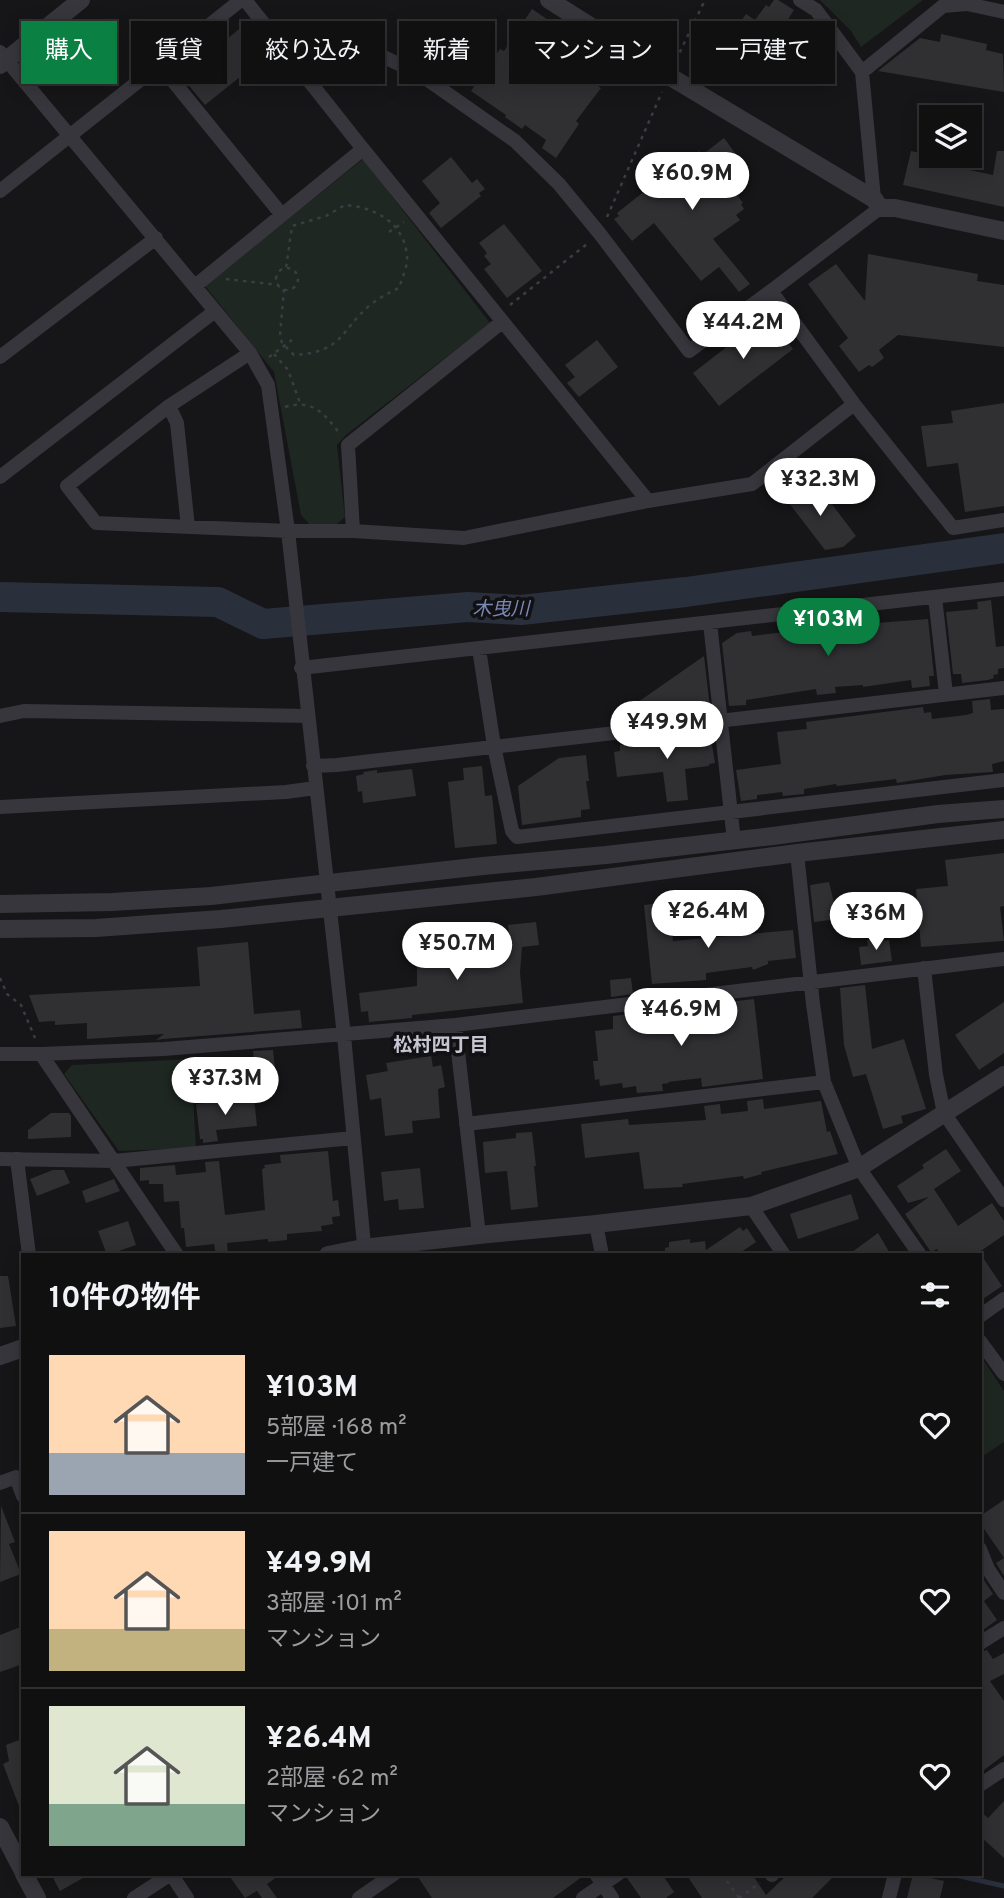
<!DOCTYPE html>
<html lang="ja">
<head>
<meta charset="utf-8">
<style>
	body { margin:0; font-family:Overpass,"Noto Sans JP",sans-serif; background:#1e1e1f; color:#f1f3f6; height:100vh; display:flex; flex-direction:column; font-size:26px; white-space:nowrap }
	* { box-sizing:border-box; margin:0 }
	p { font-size:23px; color:#9c9d9f }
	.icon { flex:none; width:38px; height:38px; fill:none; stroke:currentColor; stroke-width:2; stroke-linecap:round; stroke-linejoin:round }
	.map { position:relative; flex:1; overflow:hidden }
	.sheet { position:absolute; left:21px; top:1253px; width:961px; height:623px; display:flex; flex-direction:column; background:#101011; border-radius:0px; box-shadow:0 4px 18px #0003,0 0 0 2px #303031 }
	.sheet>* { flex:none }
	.guide { position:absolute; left:21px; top:21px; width:962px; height:63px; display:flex; gap:14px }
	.fabs { position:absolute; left:919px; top:105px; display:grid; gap:14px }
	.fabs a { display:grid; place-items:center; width:63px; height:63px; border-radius:0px; background:#101011; box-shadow:0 4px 18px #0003,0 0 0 2px #303031; font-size:35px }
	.price { position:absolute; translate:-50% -60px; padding:0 16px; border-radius:24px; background:#fff; color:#222; font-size:23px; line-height:46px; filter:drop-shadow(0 2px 4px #0008) }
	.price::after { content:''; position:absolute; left:50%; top:42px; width:21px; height:16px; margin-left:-10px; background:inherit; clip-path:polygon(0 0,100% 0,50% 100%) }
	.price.current { background:#0b8043; color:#fff }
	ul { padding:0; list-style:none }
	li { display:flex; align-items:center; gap:21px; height:175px; padding:0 28px }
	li+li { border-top:2px solid #303031 }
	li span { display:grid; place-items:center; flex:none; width:196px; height:140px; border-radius:0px; color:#555 }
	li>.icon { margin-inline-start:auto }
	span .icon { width:84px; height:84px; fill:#fffc; stroke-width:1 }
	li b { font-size:30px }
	h2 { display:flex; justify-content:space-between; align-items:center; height:84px; padding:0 28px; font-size:30px }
	.tag { padding:0 24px; border-radius:0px; background:#101011; box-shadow:0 4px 18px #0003,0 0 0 2px #303031; font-size:24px; line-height:63px }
	.tag.current { background:#0b8043; color:#fff }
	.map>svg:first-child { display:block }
	.green { fill:#1f2722 }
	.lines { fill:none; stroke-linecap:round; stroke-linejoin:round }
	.stream { stroke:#2a2f3c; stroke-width:5 }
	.river { stroke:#2a2f3c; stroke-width:30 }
	.building { fill:#303033 }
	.path { stroke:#3c3c43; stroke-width:2.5; stroke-dasharray:3.5 5; stroke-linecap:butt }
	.minor { stroke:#36363c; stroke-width:14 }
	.tertiary { stroke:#36363c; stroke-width:18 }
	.labels { text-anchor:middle; stroke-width:7; stroke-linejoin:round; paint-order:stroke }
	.water-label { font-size:19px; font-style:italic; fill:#7a89b6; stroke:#111012 }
	.neighbourhood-label { font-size:19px; font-weight:bold; fill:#c7c7d4; stroke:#111012 }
</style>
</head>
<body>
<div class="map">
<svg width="1004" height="1898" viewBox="0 0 1004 1898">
	<rect width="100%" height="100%" fill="#161517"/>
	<path class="green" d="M820 0H923L861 47 851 31Z
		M363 159 490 323 346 435 337 445 345 517 337 524 310 525 301 515 274 372 205 286Z
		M191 1059 196 1148 119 1151 64 1074 72 1065Z
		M980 1355 1004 1391V1442L980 1458Z"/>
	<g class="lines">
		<path class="stream" d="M951 1874 1004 1886"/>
		<path class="river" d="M0 597 218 602 263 624 468 607 521 610 686 592 1004 548"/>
	</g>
	<path class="building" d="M774 0H778L794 10 765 55 732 34 746 14 755 20 766 5 769 7Z
		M532 9 569 34 571 31 590 43 582 55 592 62 583 76 601 88 576 121 579 124 556 158 542 148 546 140 525 125 522 129 505 117 506 115 471 91 500 49 504 51Z
		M243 26 266 56 205 105 181 76Z
		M941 34 987 44 986 50 1003 54 1004 92 878 71 920 38 940 42Z
		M724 138 738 157 720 171 743 203 741 204 744 209 736 215 740 220 713 239 750 284 739 292 719 267 701 281 654 223 632 241 614 219 619 216 617 213 665 175 699 151 702 155Z
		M911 151 952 160 950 166 993 175 997 151H1004V207L903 185Z
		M451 157 472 183 477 179 485 189 479 193 481 196 441 228 429 213 440 203 422 181Z
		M504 224 542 271 507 298 484 269 491 264 484 256 487 253 479 243Z
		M868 254 978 274 977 281 1004 285V347L898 335 879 350 884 358 872 367 869 365 859 372 839 346 848 338 808 284 836 264 865 301Z
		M768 315 793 349 719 406 693 373Z
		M597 340 618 367 579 397 567 383 575 377 565 365Z
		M1004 403V506L965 512 958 463 927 467 921 426 953 423 951 411Z
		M790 482 809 502 822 491 856 536 843 547 825 550 779 490Z
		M991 600 996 647 1004 646V668L998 669V674L993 675 994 678 988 680 962 683 961 674H953L946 612 978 609 977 602Z
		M876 613 877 623 928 619 934 676H929L930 686 912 688 911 680 863 687V685L835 687 836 693 817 695 816 689 746 700V705L729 706 722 643 737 633 751 631 752 636 800 630 837 624 842 622V619Z
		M704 656 710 708H707V711L671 717 670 715H661V711L618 716Z
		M990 699 991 710 1004 709V761L992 764 993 772 945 775 897 783 896 779 837 786 836 784 804 789V794L783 796 782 792 757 795V799L741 801 736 770 781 764 777 732 807 729 806 722 923 707 924 713 931 712 932 719 966 715 973 713 972 701Z
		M705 732 706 740 711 739 715 763 709 764V766L685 769 688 800 667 802 663 772 617 777 614 752 620 751V745L675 741 674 736Z
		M586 755 589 781H586L590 809 581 810V817L522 825 518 786 559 758Z
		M482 766 485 796 492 795 497 844 455 848 448 782 464 780 463 768Z
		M412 769 416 796 363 803 362 791 358 792 356 776 364 774 363 772 377 770V773Z
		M1004 853V906L1000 907 1004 941 921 947 916 889 948 886 945 860Z
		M829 882 834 903 833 910H829L830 920 814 922 810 885Z
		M669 902 673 941 793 930 796 958 768 961V964L753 970 752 967 706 973V980L652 984 644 905Z
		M536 922 539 945 522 947 520 973 523 1003 412 1015V1018L369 1022 368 1011 361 1012 359 993 417 986V962L439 959 438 948 464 945 465 958 511 953 508 925Z
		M880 939V941L889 940 892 961 861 965 859 947 868 946 867 940Z
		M248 942 254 1014 300 1010 302 1028 163 1039 156 1040 164 1034 87 1039V1023L55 1025V1021L39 1022 29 995 200 986 197 947Z
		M631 978 633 994 611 997 610 980Z
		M865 985 872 1049 904 1039 926 1109 901 1116 903 1123 883 1129 866 1074 853 1077 844 1045 840 988Z
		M754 999 763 1079 702 1087 701 1078 668 1082 669 1083 662 1084 663 1091 637 1093 636 1086 623 1088 622 1083 600 1086 599 1079 595 1080 593 1061H598L595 1031 613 1029V1016L638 1013 639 1020 703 1012V1005Z
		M1004 1002V1053L979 1070 955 1035Z
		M273 1050 277 1088 257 1090 253 1051Z
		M431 1056 433 1067 441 1065 445 1087 438 1089 440 1118 412 1121 413 1133 385 1136 381 1098 370 1100 366 1075 388 1071 386 1063Z
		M254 1098 257 1126 216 1130 218 1141 203 1143V1139H200L196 1104Z
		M763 1099 764 1109 821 1101 827 1132 830 1131 838 1154 761 1172 762 1174 744 1179 743 1176 682 1184 683 1187 644 1189 639 1152 585 1158 581 1124 628 1119 629 1125 706 1120 704 1106 720 1104 721 1114 748 1111 747 1101Z
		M51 1113H69L71 1116V1137L28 1139V1130Z
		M532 1132 536 1166H534L538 1207 511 1210 507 1171 485 1173 483 1142 516 1138V1133Z
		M946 1149 961 1171 934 1189 958 1226 992 1203 1004 1221V1235L975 1255H940L937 1249 931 1252 905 1214 929 1197 908 1203 897 1186 924 1168 922 1165Z
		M328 1151 333 1201 338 1200 340 1216 332 1217 333 1224 321 1226 322 1231 287 1234V1240L268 1242V1239L227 1243 228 1254 216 1255 214 1244 186 1247 184 1228H181L179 1201 164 1202 163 1184H149V1180L140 1181V1168L175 1165 176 1175 206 1172 205 1162 219 1161 225 1215 265 1210 262 1169 265 1168 264 1165 281 1163 280 1155Z
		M420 1168 424 1208 399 1210 398 1199 384 1201 381 1172Z
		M53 1170H64L70 1183 37 1196 30 1179Z
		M114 1179 120 1191 86 1203 82 1191Z
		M851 1194 859 1219 798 1239 790 1214Z
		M128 1221 136 1245 107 1255 98 1231Z
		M740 1227 743 1231 747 1228 756 1242 737 1255H665V1248L669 1247V1242L690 1239V1243L705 1241 706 1250Z
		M878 1233 891 1255H848Z
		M980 1253 1002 1286 980 1301Z
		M0 1276H8L16 1326 0 1328Z
		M1004 1500V1576L996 1563 1004 1558 980 1523V1516Z
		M1 1506 15 1542 9 1544 21 1574 0 1582Z
		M980 1574 993 1594 984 1601 997 1620 980 1632Z
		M23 1626V1664L0 1672V1635Z
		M987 1650 993 1659 1004 1653V1674L990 1681 1004 1701V1755L980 1773V1653Z
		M19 1740 23 1747 22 1814 3 1764 9 1761 6 1745Z
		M1004 1801V1858L980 1836V1811L988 1818Z
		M51 1874H90L60 1891Z
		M228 1874H281L267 1884 277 1898H262L257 1891 245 1898Z
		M416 1874H586L553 1898H432Z
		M627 1874H662L674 1892 666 1898H641L627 1878Z
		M686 1874H752L766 1895 788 1874H836L812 1898H702Z
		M913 1874 944 1881 940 1898H907Z"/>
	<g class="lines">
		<path class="path" d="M676 60 705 0
			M607 217 662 92
			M389 232 404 222
			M276 279a11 11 0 1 1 22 0a11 11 0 1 1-22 0Z
			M226 279 279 285
			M284 289 280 335 282 343 294 355C343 352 339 332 370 305 379 298 388 293 399 288 402 278 408 266 407 256 404 222 374 207 345 205L326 216 292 226 286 268
			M510 305 587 244
			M274 354 288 370 300 403
			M269 357 292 340
			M285 407C313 399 324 413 340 434
			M0 978 7 994 21 1005 35 1038
			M722 1874 739 1898
			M739 1898 760 1883"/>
		<path class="minor" d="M245 0 363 149
			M800 0 816 10 862 72 874 199
			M0 52 250 353 268 385 288 531 344 1036 365 1255
			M160 65 282 215
			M862 72 943 6 967 4 1004 12
			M307 77 356 44 418 73 515 141 559 184 600 234 689 351 771 291
			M0 191 241 0
			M195 286 363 149 648 501 752 484 854 404 953 528 1004 520
			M250 353 169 406 67 486 96 523 288 531H353L348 445 502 322
			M0 357 156 238
			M854 404 771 291 880 208
			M169 406 177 423 188 527
			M0 477 215 311
			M353 531 464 538 648 501
			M935 597 946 694
			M710 623 734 841
			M479 649 494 746 512 831 517 837 1004 780
			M301 668 1004 589
			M0 716 24 711 307 716
			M313 766 337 765 1004 688
			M0 807 286 792 315 788
			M797 853 813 1004 824 1082 859 1168 920 1255
			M924 968 936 1075 944 1113 1004 1200
			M455 1025 479 1235
			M0 1054H41L177 1255
			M41 1054 164 1049 455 1025 1004 959
			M466 1124 824 1082
			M0 1159 114 1161 353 1138
			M17 1159 29 1255
			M751 1206 784 1255
			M596 1224 602 1255
			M980 1316 1004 1299
			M980 1341 1004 1374
			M0 1483 16 1477 23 1496
			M980 1549 988 1569 1004 1593
			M980 1643 1004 1628
			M980 1785 1004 1769
			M171 1874 187 1898
			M596 1874 612 1898
			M772 1875V1874
			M134 1898 171 1874
			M359 1898 394 1874
			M583 1898 618 1874
			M889 1898 895 1874"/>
		<path class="tertiary" d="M549 0 669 76 874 199 880 208H895L1004 231
			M0 65 81 0
			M0 904 112 902 211 896 483 866 606 855 773 836 938 814 1004 809
			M0 929 96 928 221 919 536 887 797 853 1004 830
			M328 1255 363 1248 479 1235 596 1224 751 1206 859 1168 1004 1075
			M0 1356 23 1348
			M0 1827 23 1871
			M24 1874 37 1898"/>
	</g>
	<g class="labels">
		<g class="water-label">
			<text x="501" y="615">木曳川</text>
		</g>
		<g class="neighbourhood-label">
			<text x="441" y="1051">松村四丁目</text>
		</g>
	</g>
</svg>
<div class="fabs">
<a><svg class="icon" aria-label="layers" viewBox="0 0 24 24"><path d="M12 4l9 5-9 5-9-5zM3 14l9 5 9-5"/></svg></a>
</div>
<b class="price" style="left:692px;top:212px">¥60.9M</b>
<b class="price" style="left:743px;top:361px">¥44.2M</b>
<b class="price" style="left:820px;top:518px">¥32.3M</b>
<b class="price current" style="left:828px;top:658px">¥103M</b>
<b class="price" style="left:667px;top:761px">¥49.9M</b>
<b class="price" style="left:708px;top:950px">¥26.4M</b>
<b class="price" style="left:876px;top:952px">¥36M</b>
<b class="price" style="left:457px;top:982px">¥50.7M</b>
<b class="price" style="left:681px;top:1048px">¥46.9M</b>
<b class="price" style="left:225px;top:1117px">¥37.3M</b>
<div class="guide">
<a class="tag current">購入</a>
<a class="tag">賃貸</a>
<a class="tag">絞り込み</a>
<a class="tag">新着</a>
<a class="tag">マンション</a>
<a class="tag">一戸建て</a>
</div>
<section class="sheet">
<h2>10件の物件<svg class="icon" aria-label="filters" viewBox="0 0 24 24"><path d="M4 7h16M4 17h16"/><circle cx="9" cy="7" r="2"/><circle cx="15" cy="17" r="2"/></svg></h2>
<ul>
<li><span style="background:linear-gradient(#ffd9b3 70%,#9aa5b1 0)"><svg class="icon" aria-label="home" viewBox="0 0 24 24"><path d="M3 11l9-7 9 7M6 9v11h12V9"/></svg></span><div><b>¥103M</b><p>5部屋 · 168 m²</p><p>一戸建て</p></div><svg class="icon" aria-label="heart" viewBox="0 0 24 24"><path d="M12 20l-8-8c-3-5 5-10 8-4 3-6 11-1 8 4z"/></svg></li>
<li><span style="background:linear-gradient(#ffd9b3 70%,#c2b280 0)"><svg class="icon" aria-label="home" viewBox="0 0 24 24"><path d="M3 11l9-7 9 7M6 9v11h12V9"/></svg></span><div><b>¥49.9M</b><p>3部屋 · 101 m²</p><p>マンション</p></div><svg class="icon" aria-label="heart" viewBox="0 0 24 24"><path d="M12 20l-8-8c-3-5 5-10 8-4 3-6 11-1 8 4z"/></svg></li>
<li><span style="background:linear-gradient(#dfe7d0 70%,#7fa58c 0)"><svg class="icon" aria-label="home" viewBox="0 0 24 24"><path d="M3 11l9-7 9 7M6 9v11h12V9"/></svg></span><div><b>¥26.4M</b><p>2部屋 · 62 m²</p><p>マンション</p></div><svg class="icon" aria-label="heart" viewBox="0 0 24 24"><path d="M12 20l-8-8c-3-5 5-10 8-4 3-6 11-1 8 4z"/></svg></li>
</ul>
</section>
</div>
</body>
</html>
